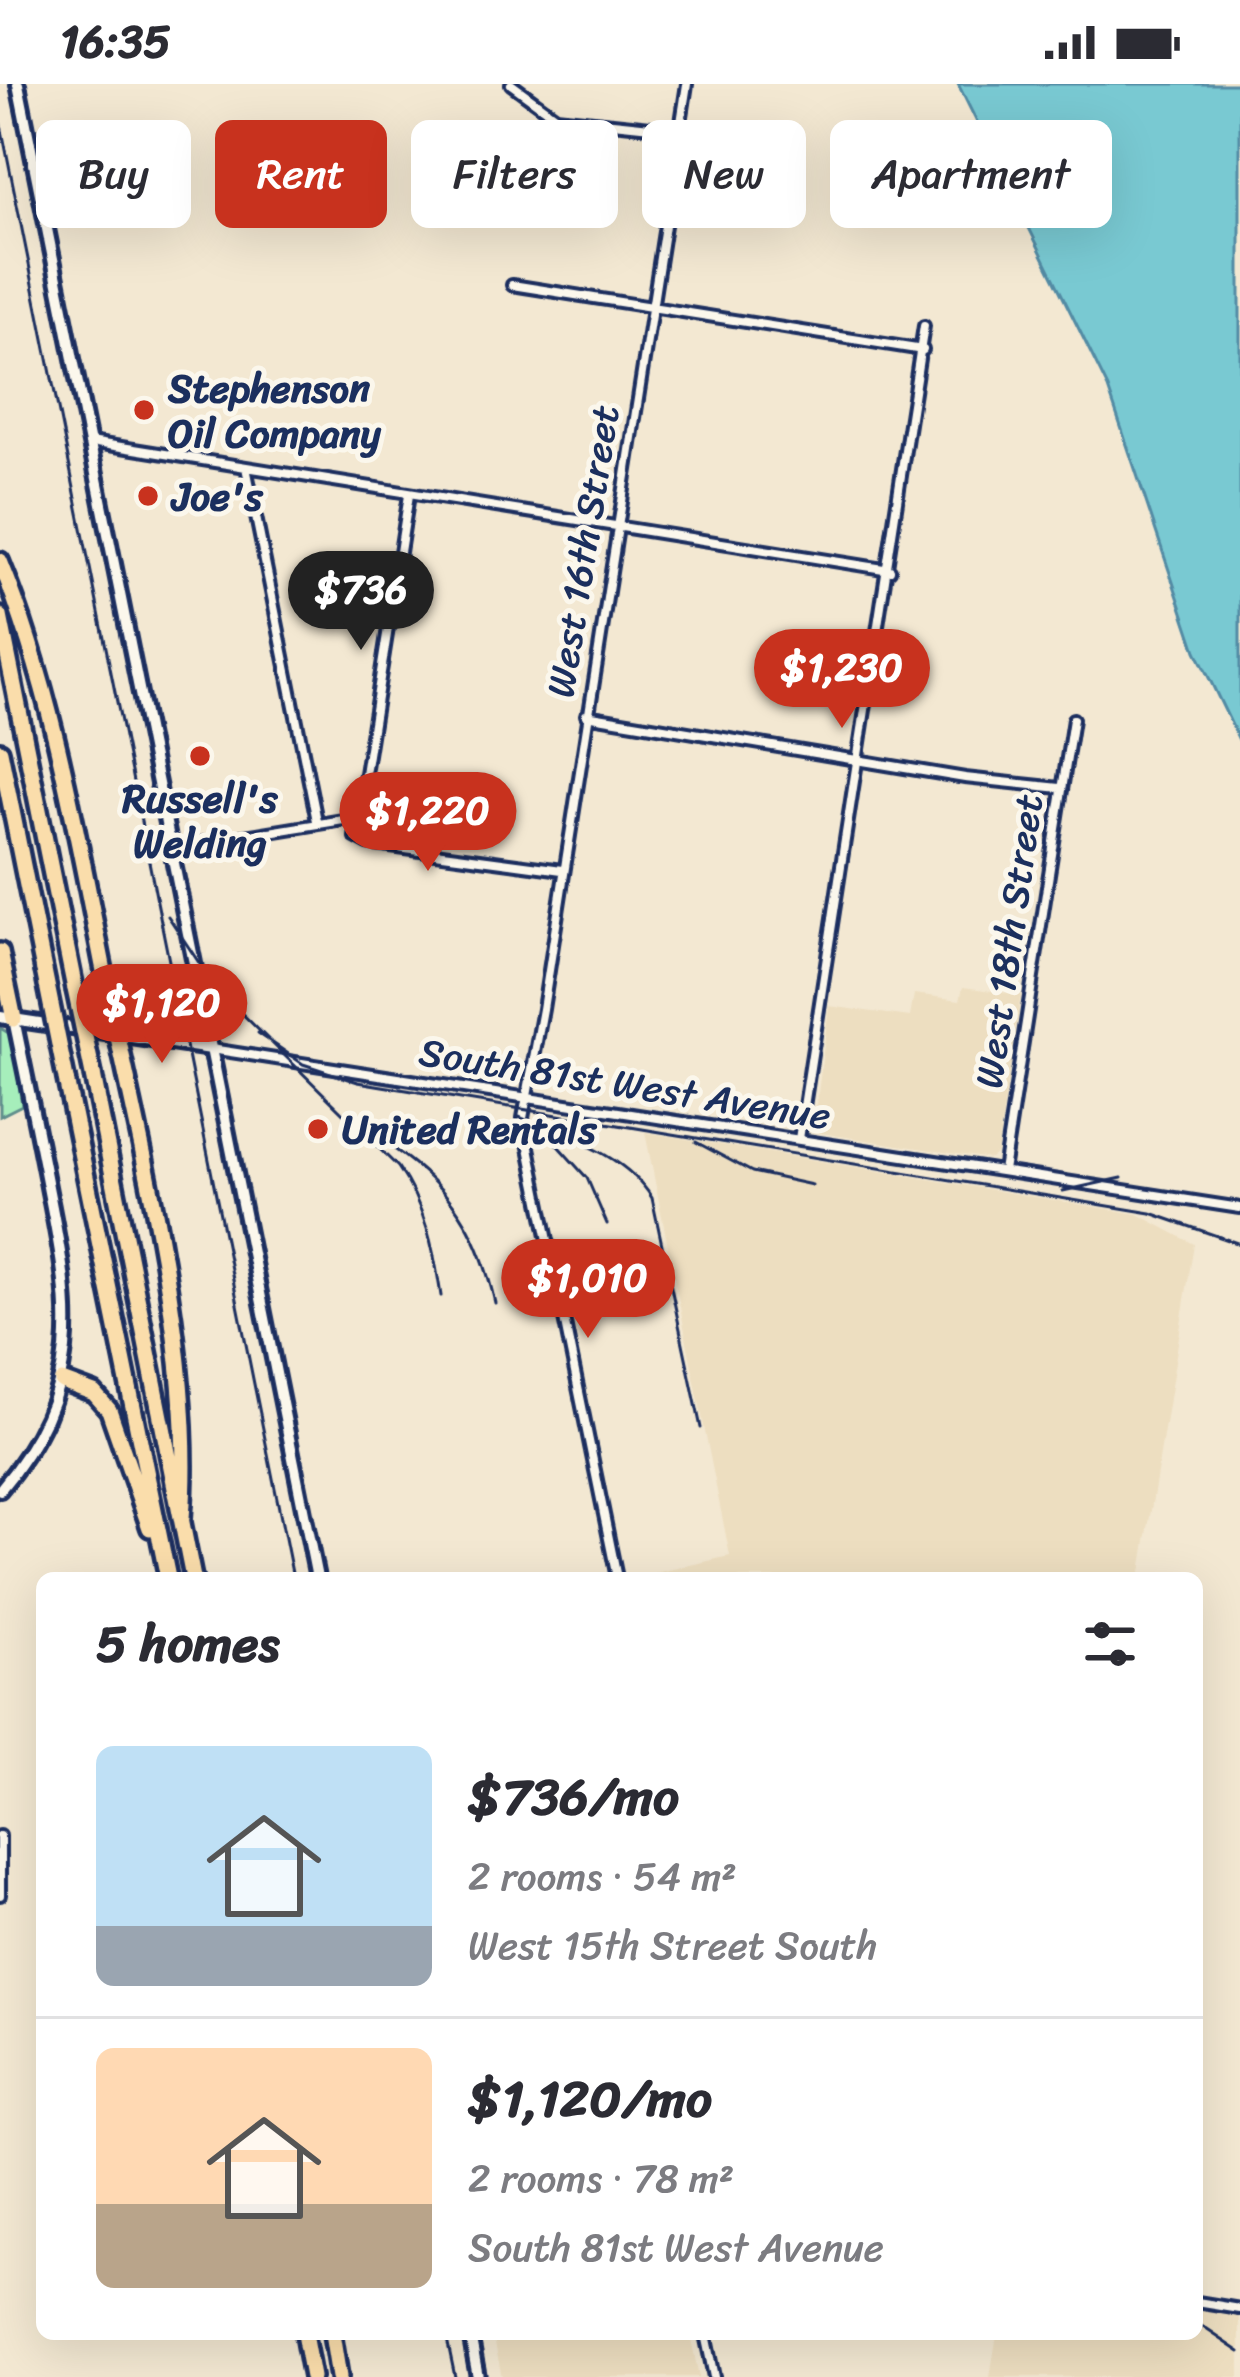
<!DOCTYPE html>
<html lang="en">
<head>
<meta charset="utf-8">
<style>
	body { margin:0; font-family:Sriracha,sans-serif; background:#f7f7f7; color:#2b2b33; height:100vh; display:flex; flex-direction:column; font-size:45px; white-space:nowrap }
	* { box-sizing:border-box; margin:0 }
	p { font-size:39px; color:#7c7c81 }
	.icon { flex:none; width:66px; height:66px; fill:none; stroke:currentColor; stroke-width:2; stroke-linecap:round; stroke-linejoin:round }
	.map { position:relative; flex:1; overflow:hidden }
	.drawer { position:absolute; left:36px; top:1488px; width:1167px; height:768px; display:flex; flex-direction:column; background:#fff; border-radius:18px; box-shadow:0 12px 48px #0002 }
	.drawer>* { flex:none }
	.guide { position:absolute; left:36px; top:36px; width:1170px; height:108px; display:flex; gap:24px }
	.price { position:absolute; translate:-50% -102px; padding:0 27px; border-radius:42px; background:#c8321e; color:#fff; font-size:39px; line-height:78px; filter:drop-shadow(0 3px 6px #0008) }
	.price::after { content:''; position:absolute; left:50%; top:72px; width:36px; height:27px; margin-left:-18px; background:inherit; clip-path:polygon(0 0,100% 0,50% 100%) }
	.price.current { background:#222; color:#fff }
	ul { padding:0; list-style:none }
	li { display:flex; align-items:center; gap:36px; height:300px; padding:0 60px }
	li+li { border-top:3px solid #e1e1e2 }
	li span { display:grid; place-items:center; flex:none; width:336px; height:240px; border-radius:18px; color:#555 }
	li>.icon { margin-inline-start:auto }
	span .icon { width:144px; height:144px; fill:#fffc; stroke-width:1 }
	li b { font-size:51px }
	h2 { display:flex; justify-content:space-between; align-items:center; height:144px; padding:0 60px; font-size:51px }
	.tag { padding:0 42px; border-radius:18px; background:#fff; box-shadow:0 12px 48px #0002; font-size:42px; line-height:108px }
	.tag.current { background:#c8321e; color:#fff }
	.status { display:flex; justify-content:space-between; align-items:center; height:84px; padding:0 60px; background:#fff; direction:ltr }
	.status svg { height:33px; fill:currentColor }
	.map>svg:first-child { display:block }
	.built { fill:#eddec0 }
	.green { fill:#a6eebb; stroke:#608e8c; stroke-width:3 }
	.water { fill:#79c9d2; stroke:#538ba4; stroke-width:3 }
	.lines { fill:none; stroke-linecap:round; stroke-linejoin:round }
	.minor-casing { stroke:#1b2f5e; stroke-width:16 }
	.tertiary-casing { stroke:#1b2f5e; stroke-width:20 }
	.secondary-casing { stroke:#1b2f5e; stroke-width:20 }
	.motorway-casing { stroke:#1b2f5e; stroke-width:24 }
	.minor { stroke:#fbf7ec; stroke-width:8 }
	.tertiary { stroke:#fbf7ec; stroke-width:10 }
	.secondary { stroke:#fbf7ec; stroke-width:10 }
	.motorway { stroke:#faddab; stroke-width:15 }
	.rail { stroke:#1b2f5e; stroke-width:3 }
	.motorway-bridge-casing { stroke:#1b2f5e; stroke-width:24; stroke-linecap:butt }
	.motorway-bridge { stroke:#faddab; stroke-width:15 }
	.poi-dot { fill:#c8321e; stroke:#fbf7ec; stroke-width:4.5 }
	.labels { text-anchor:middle; stroke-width:10; stroke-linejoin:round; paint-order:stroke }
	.poi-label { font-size:39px; font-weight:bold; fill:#1b2f5e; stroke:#fbf7ec; text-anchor:start }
	.street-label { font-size:39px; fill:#1b2f5e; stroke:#fbf7ec }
</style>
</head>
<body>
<div class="status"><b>16:35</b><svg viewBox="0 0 49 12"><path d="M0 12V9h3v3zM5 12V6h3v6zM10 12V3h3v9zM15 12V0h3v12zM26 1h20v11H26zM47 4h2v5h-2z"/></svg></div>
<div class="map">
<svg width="1240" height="2293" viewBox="0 0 1240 2293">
	<rect width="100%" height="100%" fill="#f3e8d2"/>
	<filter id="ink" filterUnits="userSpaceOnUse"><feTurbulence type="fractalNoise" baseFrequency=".00833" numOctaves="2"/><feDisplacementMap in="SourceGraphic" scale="24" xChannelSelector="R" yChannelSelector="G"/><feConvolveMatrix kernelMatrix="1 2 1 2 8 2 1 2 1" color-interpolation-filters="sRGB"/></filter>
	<g filter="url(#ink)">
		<path class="built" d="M963 903 1021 911 997 1069 990 1075 813 1048 829 922 910 933 914 910 960 916Z
			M645 1048 1138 1130 1194 1160 1140 1494H633L730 1472Z
			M1197 2225 1240 2232V2293H990L997 2250H1197Z
			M493 2250H690L699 2293H502Z"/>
		<path class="green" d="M0 944 12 951 22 1021 0 1032Z"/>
		<path class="water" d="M958 0H1240V658L1196 567 1108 304Z"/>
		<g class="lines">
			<defs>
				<path id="minor" d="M511 0 556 33 679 46
					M512 201 923 266
					M90 358 890 486
					M246 383 317 737
					M409 411 355 753 368 760 562 786
					M586 631 965 694 1060 704
					M170 764 356 734
					M211 965 1240 1124
					M799 1055 924 242
					M1003 1087 1073 635
					M617 1494 523 1034 543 925 687 0
					M0 1752V1811
					M1197 2218 1240 2225
					M705 2250 714 2293"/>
				<path id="tertiary" d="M0 933 211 965
					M0 1406C84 1305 73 1229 49 1108 38 1050 26 993 14 935"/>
				<path id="secondary" d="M18 0 317 1494
					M470 2250 478 2293"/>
				<path id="motorway" d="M0 477C54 608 79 763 107 902 141 1064 195 1270 182 1434
					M0 532 75 905
					M0 667 44 886
					M0 868 14 935
					M93 991 193 1494
					M66 995 168 1494
					M62 1297 94 1309 109 1326 150 1444
					M304 2250 312 2293
					M332 2250 339 2293"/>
			</defs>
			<use href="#minor" class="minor-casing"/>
			<use href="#tertiary" class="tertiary-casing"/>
			<use href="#secondary" class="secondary-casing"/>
			<use href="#motorway" class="motorway-casing"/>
			<use href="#minor" class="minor"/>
			<use href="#tertiary" class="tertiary"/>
			<use href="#secondary" class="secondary"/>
			<use href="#motorway" class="motorway"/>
			<path class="rail" d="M0 36 293 1494
				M168 832 215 903 398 1083C425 1122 434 1165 441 1212
				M258 949 303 980 358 998 1151 1129 1240 1160
				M519 1033C565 1053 625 1069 652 1114L701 1344
				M549 1052 587 1094 607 1140
				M696 1058 752 1088 812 1101
				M393 1064C453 1106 479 1148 495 1219
				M1063 1107 1122 1094
				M1197 2239 1240 2268
				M446 2250 455 2293"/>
			<defs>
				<path id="motorway-bridge" d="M44 886 66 995
					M75 905 93 991"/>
			</defs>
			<use href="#motorway-bridge" class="motorway-bridge-casing"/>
			<use href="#motorway-bridge" class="motorway-bridge"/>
		</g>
	</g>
	<g class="poi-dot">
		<circle cx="144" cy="326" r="12"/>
		<circle cx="148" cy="412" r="12"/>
		<circle cx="200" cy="672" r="12"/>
		<circle cx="318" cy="1045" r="12"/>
	</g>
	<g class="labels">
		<g class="poi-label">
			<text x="168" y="318">Stephenson<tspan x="168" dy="45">Oil Company</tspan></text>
			<text x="172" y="426">Joe's</text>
			<text x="200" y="728" text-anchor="middle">Russell's<tspan x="200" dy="45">Welding</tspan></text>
			<text x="342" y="1059">United Rentals</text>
		</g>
		<g class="street-label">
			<text transform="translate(582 467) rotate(-81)" y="14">West 16th Street</text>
			<text transform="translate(1008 857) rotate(-82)" y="14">West 18th Street</text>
			<text transform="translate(625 999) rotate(9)" y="14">South 81st West Avenue</text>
		</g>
	</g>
</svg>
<b class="price current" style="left:361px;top:569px">$736</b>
<b class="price" style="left:842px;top:647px">$1,230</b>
<b class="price" style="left:428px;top:790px">$1,220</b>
<b class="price" style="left:162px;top:982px">$1,120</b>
<b class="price" style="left:588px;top:1257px">$1,010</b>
<div class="guide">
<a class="tag">Buy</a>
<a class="tag current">Rent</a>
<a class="tag">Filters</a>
<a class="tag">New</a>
<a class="tag">Apartment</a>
</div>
<section class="drawer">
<h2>5 homes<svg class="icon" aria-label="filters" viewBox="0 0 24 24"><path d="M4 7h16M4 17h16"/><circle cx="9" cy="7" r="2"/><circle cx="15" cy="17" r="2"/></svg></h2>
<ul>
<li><span style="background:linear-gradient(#bfe0f5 75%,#9aa5b1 0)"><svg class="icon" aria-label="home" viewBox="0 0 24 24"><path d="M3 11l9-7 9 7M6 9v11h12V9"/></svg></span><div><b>$736/mo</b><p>2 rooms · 54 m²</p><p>West 15th Street South</p></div></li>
<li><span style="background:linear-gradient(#ffd9b3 65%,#b9a48a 0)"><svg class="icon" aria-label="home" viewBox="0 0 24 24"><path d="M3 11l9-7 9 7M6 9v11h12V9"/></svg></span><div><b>$1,120/mo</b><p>2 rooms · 78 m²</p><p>South 81st West Avenue</p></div></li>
</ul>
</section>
</div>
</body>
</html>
